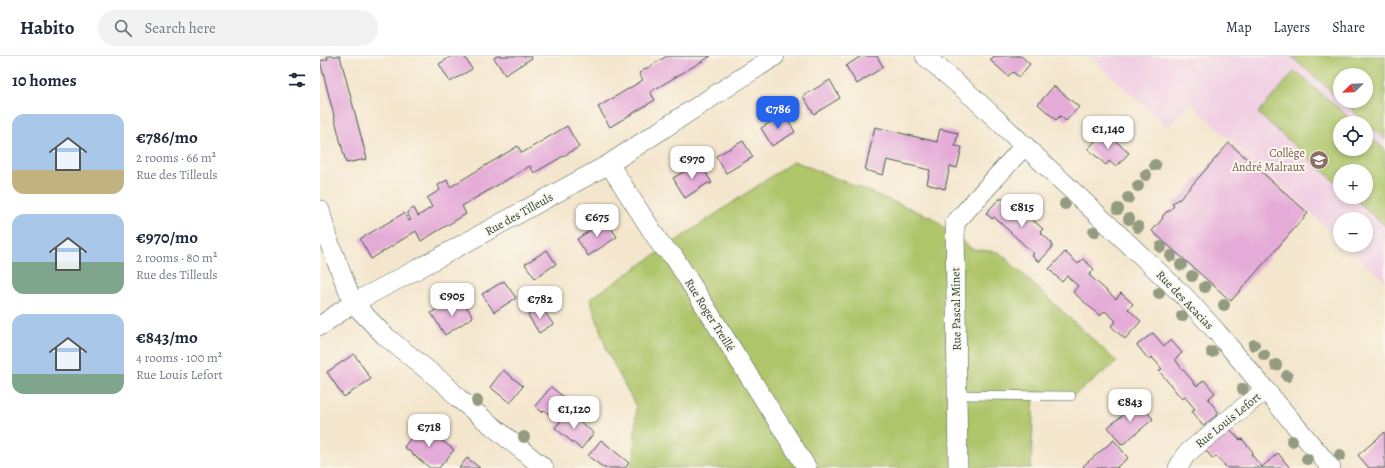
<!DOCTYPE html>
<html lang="en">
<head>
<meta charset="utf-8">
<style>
	body { margin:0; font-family:Alegreya,serif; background:#f2f2f3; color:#1f2937; height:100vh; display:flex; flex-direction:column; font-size:15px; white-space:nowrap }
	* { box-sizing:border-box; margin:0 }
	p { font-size:13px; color:#747a83 }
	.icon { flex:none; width:22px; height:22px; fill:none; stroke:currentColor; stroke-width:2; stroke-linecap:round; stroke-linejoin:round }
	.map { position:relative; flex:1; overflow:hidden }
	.drawer { display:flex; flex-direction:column; background:#fff; width:320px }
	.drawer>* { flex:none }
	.needle { width:26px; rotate:247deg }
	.controls { position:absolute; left:1013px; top:12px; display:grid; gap:8px }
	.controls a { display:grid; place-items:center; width:40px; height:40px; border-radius:50%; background:#fff; box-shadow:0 2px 6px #0003; font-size:20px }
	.price { position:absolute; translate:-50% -34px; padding:0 9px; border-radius:8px; background:#fff; color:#222; font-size:13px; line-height:26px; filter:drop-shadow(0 1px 2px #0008) }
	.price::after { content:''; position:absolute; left:50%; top:24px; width:12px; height:9px; margin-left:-6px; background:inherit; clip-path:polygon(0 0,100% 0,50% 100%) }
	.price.selected { background:#2563eb; color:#fff }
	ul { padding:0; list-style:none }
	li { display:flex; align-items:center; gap:12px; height:100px; padding:0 12px }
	li span { display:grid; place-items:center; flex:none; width:112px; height:80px; border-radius:12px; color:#555 }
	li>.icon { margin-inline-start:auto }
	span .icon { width:48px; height:48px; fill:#fffc; stroke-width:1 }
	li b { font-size:17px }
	h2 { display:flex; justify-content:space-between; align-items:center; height:48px; padding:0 12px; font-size:17px }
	header { display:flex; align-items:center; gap:24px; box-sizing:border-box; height:56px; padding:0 20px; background:#fff; border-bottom:1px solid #e0e1e3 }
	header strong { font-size:19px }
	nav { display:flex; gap:22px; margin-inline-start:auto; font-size:14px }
	.search { width:280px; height:36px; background:#f2f2f3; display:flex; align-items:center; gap:10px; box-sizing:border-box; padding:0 14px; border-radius:22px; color:#747a83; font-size:15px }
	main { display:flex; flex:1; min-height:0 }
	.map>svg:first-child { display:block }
	.built { fill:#f1d0e4; fill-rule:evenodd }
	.green { fill:#afc56a; stroke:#67814f }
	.building { fill:#e5abd8 }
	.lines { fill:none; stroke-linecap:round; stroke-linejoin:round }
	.service-casing { stroke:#3f564b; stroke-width:10 }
	.minor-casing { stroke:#3f564b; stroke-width:20 }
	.service { stroke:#fff; stroke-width:9 }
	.minor { stroke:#fff; stroke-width:19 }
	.tree { fill:#939c81 }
	.labels { text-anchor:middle; stroke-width:4; stroke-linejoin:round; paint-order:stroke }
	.education-label { font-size:12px; fill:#785e54; stroke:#fbf7ec; text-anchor:end }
	.street-label { font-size:12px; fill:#1f3d34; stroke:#fbf7ec }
</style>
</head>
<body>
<header>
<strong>Habito</strong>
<div class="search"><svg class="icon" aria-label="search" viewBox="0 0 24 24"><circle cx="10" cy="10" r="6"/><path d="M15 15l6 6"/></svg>Search here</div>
<nav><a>Map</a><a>Layers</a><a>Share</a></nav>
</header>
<main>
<section class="drawer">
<h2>10 homes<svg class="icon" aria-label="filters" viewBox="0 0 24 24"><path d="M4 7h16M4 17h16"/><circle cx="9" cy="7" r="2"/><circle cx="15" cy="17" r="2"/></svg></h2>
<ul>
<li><span style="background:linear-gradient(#a9c7e8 70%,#c2b280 0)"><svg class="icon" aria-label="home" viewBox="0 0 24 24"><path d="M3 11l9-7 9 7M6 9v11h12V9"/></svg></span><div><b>€786/mo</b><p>2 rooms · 66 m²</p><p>Rue des Tilleuls</p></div></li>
<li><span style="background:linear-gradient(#a9c7e8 60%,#7fa58c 0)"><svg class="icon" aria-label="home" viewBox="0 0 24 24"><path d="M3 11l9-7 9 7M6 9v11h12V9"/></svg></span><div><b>€970/mo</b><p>2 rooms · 80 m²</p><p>Rue des Tilleuls</p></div></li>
<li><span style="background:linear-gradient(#a9c7e8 75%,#7fa58c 0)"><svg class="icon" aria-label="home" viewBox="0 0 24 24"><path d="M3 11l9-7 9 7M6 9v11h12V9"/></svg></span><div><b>€843/mo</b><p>4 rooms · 100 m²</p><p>Rue Louis Lefort</p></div></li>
</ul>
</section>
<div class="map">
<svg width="1065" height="412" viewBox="0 0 1065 412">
	<rect width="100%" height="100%" fill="#fbf7ec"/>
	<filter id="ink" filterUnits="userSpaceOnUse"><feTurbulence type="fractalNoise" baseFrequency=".025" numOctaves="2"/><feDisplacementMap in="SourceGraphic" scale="8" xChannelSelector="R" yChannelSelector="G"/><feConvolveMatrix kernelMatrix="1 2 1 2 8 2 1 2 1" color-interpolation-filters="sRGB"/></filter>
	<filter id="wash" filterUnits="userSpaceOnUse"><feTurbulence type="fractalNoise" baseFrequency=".012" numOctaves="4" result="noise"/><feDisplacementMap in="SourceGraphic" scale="16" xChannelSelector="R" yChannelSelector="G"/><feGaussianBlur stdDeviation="0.9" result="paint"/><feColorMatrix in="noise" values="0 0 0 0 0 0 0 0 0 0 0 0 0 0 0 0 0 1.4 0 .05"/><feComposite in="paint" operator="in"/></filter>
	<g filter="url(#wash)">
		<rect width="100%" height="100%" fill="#f4e6cd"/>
		<path class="built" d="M769 0H1065V225L1025 189H1046V163H1020V184L870 47 848 71ZM1020 19H1046V45H1020ZM1020 67H1046V93H1020ZM1020 115H1046V141H1020Z"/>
		<path class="green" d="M971 0H1065V83L1022 45H1046V19H1020V43Z
			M975 15 1035 67H1020V93H1046V77L1065 94V170L1033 141H1046V115H1020V130L938 57Z
			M474 105 611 161 652 193 679 196 797 306 751 341 714 339 711 412H308L314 404 316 351 287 295 270 243Z"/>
		<g id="blocks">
			<path class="building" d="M7 0H20L47 103 26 107 0 5 8 3Z
				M132 0H144L152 13 130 26 119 8Z
				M177 0H211L212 2 185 19 174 2Z
				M347 0H391L330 36 335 44 290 71 278 51 323 24 319 17Z
				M541 0H557L563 11 537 28 526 10Z
				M674 0H701L710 8 699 21 693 16 688 20 670 4Z
				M510 24 520 42 494 58 483 40Z
				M734 30 759 51 746 65 740 60 736 64 718 48Z
				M465 58 475 76 452 90 441 72Z
				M247 70 259 91 214 117 210 110 142 150 146 158 101 185 96 175 51 203 40 183 84 157 89 165 91 164 87 156 94 152 98 160 112 151 107 142 120 134 118 129 127 124 130 131 198 90 202 97Z
				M555 71 617 86 620 73 638 77 635 90 642 91 637 112 630 110 625 133 607 128 610 114 567 104 563 119 545 114Z
				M784 75 809 97 796 111 789 105 786 109 768 93Z
				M423 85 433 101 406 117 396 100Z
				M909 87 988 157 911 245 832 175 843 162 842 161 847 155 848 156 854 150 852 148 858 143 859 144Z
				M377 108 382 116 387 113 388 115 386 117 392 127 390 128 388 127 365 142 353 122Z
				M679 143H684L695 153 698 151 723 173 720 176 732 187V192L719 206 712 200 714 198 674 161 672 163 666 157Z
				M286 164 297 181 268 200 257 183Z
				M227 194 236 208 215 222 205 208Z
				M745 196 758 208 763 203 774 213 769 219 796 243 801 237 813 248 808 253 821 265 805 283 791 270 796 265 785 255 780 260 753 236 758 230 747 220 742 226 729 213Z
				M184 225 196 242 174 256 162 238Z
				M142 244 153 261 125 279 111 257 126 247 130 252Z
				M221 250 233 268 219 277 208 259Z
				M833 277 844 290 851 284 862 297 855 303 859 309 877 330 884 324 895 337 888 343 899 357 883 370 872 355 875 353 865 341 862 343 839 315 842 313 832 301 829 304 817 289Z
				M34 298 51 323 24 341 7 316Z
				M183 314 203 330 190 347 170 331Z
				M231 331 249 345 235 363 224 354 222 356 215 350Z
				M819 346 833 363 802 389 788 371Z
				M248 356 274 377 261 393 235 372Z
				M101 368 134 394 119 412H110L84 391Z
				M909 372 920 384 922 383 933 396 931 398 942 411 958 397 970 412H907L896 400 893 403 884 392Z
				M1065 376V412H1049L1038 399Z
				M281 384 309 407 305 412H284L268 400Z
				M794 384 808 402 797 411 798 412H765L763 410Z
				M147 402 160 412H139Z"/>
		</g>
	</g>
	<g filter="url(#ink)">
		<use href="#blocks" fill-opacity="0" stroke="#3f564b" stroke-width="1"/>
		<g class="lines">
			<defs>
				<path id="service" d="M637 339 751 340"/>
				<path id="minor" d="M605 0 655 43 865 241 896 275 1011 412
					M289 108 341 189 354 201 487 412
					M0 154 7 181 33 247 65 280 125 328 138 342 224 412
					M0 270 33 247 94 215 289 108 455 0
					M638 412 635 167 705 89
					M858 412 866 398 945 334"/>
			</defs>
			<use href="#service" class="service-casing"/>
			<use href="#minor" class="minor-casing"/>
			<use href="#service" class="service"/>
			<use href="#minor" class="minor"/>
		</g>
		<g class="tree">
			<circle cx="835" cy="109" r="6"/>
			<circle cx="826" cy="119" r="6"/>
			<circle cx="818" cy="130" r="6"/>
			<circle cx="808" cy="142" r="6"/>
			<circle cx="745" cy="148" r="6"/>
			<circle cx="798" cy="153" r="6"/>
			<circle cx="809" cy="163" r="6"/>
			<circle cx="818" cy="171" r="6"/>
			<circle cx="774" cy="176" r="6"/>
			<circle cx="841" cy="191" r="6"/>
			<circle cx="851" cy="200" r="6"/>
			<circle cx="861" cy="209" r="6"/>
			<circle cx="872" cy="220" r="6"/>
			<circle cx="885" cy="231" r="6"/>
			<circle cx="839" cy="237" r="6"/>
			<circle cx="904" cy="249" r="6"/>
			<circle cx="862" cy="260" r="6"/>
			<circle cx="934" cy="289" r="6"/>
			<circle cx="892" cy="296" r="6"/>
			<circle cx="944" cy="299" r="6"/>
			<circle cx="956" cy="309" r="6"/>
			<circle cx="967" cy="320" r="6"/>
			<circle cx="923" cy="333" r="6"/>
			<circle cx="157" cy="345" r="6"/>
			<circle cx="204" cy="381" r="6"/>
			<circle cx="972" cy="385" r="6"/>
			<circle cx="1020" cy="399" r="6"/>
			<circle cx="987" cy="403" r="6"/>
		</g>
	</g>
	<defs>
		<symbol id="school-disc" viewBox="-11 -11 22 22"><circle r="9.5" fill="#8d6e63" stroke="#fbf7ec"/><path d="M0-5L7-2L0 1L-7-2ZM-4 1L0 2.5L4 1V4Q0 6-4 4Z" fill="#fff"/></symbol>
	</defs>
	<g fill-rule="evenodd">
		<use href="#school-disc" x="988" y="93" width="22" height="22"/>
	</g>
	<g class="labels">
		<g class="education-label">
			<text x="985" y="101">Collège<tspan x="985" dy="14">André Malraux</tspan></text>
		</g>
		<g class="street-label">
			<text transform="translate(199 158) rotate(-29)" y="4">Rue des Tilleuls</text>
			<text transform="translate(865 244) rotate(46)" y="4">Rue des Acacias</text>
			<text transform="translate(636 253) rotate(-91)" y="4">Rue Pascal Minet</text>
			<text transform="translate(390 259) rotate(58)" y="4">Rue Roger Treillé</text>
			<text transform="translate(908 364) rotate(-39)" y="4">Rue Louis Lefort</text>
		</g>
	</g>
</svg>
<div class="controls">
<a><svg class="needle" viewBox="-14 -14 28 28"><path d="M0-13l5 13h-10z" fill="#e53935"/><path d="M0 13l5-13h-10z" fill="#747a83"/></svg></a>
<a><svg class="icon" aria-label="locate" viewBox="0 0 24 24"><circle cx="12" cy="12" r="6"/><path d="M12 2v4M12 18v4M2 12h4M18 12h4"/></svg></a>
<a>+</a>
<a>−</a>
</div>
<b class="price selected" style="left:458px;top:74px">€786</b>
<b class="price" style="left:788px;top:94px">€1,140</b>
<b class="price" style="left:372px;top:124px">€970</b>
<b class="price" style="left:702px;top:172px">€815</b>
<b class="price" style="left:277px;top:182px">€675</b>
<b class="price" style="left:132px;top:261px">€905</b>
<b class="price" style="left:220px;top:264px">€782</b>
<b class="price" style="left:810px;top:367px">€843</b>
<b class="price" style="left:254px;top:374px">€1,120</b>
<b class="price" style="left:109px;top:392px">€718</b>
</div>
</main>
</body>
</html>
